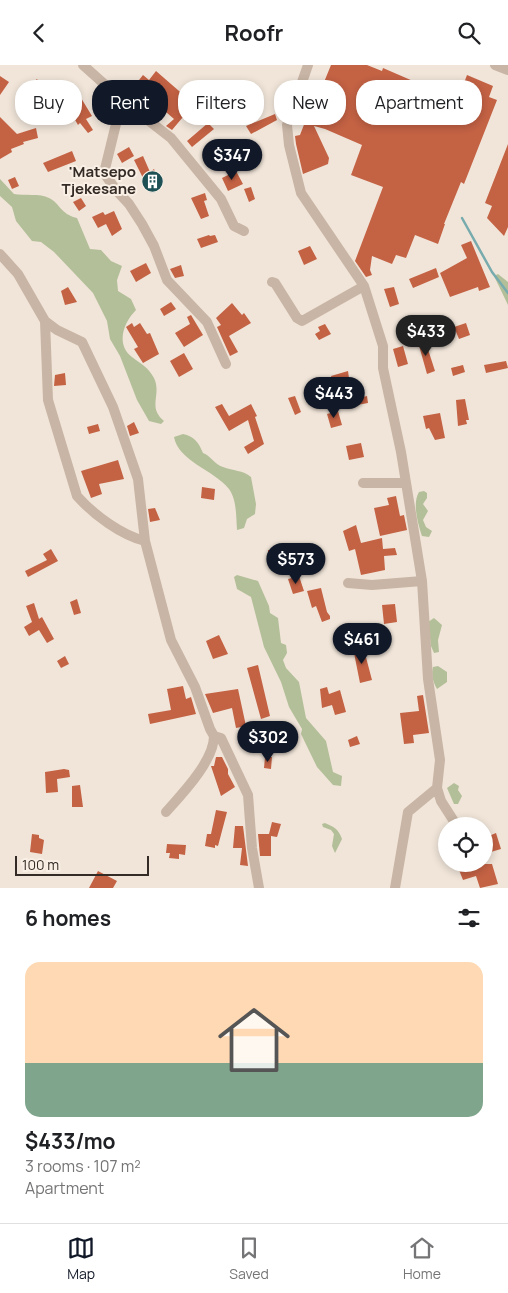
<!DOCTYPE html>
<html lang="en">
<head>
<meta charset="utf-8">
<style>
	body { margin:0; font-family:Manrope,sans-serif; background:#f2f2f2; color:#202124; height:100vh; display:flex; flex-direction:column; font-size:19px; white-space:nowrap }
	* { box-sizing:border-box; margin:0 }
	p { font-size:16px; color:#757577 }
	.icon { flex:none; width:28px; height:28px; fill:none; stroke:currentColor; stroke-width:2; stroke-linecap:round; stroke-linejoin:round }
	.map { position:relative; height:823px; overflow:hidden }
	.side { display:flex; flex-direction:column; background:#fff; flex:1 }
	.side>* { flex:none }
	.hud { position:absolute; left:15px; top:15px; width:479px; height:45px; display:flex; gap:10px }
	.buttons { position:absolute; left:438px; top:752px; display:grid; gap:10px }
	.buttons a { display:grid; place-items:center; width:55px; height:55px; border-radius:50%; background:#fff; box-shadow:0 2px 8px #0003; font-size:25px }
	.scale { position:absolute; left:15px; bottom:12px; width:134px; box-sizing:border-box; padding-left:5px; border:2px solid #342b26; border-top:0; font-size:14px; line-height:18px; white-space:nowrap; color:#342b26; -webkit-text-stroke:4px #f9efe5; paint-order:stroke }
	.price { position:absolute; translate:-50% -42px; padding:0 11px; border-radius:18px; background:#111827; color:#fff; font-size:16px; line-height:32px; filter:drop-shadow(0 1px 2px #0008) }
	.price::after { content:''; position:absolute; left:50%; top:30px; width:15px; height:11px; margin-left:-8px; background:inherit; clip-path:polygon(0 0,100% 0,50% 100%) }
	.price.on { background:#222; color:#fff }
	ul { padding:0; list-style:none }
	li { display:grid; align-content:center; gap:10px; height:265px; padding:0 25px }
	li span { display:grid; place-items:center; height:155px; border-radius:15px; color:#555 }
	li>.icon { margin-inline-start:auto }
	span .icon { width:90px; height:90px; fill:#fffc; stroke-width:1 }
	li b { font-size:21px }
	h2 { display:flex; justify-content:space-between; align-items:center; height:60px; padding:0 25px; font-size:21px }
	.tag { padding:0 18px; border-radius:20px; background:#fff; box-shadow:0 2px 8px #0003; font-size:18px; line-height:45px }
	.tag.on { background:#111827; color:#fff }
	header { display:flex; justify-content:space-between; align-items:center; height:65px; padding:0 25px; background:#fff; font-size:22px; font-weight:700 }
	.dock { display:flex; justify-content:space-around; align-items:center; height:70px; border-top:1px solid #e0e0e0; background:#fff; font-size:14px; color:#757577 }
	.dock a { display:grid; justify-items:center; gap:2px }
	.dock .on { color:#111827 }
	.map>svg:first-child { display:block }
	.green { fill:#b3bf99 }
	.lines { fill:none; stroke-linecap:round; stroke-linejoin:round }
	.stream { stroke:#78abad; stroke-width:2.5 }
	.building { fill:#c46244 }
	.street { stroke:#c8b5a5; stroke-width:10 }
	.labels { text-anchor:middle; stroke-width:4; stroke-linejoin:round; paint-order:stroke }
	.poi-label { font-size:15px; font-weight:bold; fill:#342b26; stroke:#f9efe5; text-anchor:end }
</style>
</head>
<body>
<header><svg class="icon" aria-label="back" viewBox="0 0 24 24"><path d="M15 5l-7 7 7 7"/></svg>Roofr<svg class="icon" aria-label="search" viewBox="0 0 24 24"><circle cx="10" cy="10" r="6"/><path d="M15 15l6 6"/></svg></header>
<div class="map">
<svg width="508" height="823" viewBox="0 0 508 823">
	<rect width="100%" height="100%" fill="#f1e5d9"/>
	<path class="green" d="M0 114 14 129C24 131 40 128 49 133 60 138 60 149 77 153L90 184 101 185 111 196 122 201 117 215 118 226 131 234 136 245C124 257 115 279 132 292 141 299 148 302 154 313 162 330 147 342 164 356L161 359 149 356 137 335 120 291 110 274 107 256 93 228 54 187 41 177 32 176 16 156 12 142 0 131Z
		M498 209 508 217V240L494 211Z
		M183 369C194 371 199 378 203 388 211 391 214 399 223 402 233 406 243 405 251 412L256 439 255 449 247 454 244 463 237 465C236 452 237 435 229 424 214 405 178 396 174 372Z
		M424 426 427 428V433L423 439 428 446 423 455 426 462 432 466 429 472 422 471C418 459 412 438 419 427Z
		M237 510 258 516 269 541 270 548 278 553 281 578 286 580 287 588 283 595 286 603 299 617 306 653 326 676 333 707 342 711 341 721 333 720 317 702 301 669 302 664 289 642 281 617 264 582 251 532 237 524 234 512Z
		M434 553 442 560 438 575 439 587 434 588 431 581 428 557Z
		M438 601 447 607V617L437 624C433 617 431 610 433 602Z
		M454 718 459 721 458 725 462 731 458 739H454L447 723Z
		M325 758C334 762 338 763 342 774L335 788 332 781 334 769 331 765 323 762 322 759Z"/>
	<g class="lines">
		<path class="stream" d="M462 153 492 207 508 228"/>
	</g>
	<path class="building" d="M331 0H367L382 6 383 3 413 16 410 23 431 31 434 23 475 38 478 30 466 24 468 20 464 18 467 10 493 21 489 32 497 35 464 119 461 117 444 159H445L438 179 415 170 406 193 396 190 392 199 372 191 370 205 372 210 366 212 355 196 383 122 351 110 362 80 325 64 314 61 329 93 328 99 303 109 296 79 295 71 300 70 317 26 320 27Z
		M156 6 194 39 172 65 166 61 174 54 135 20 143 10 149 15Z
		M0 11 9 17 0 30Z
		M37 14 43 24 34 32 29 27 32 24 29 21Z
		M65 29 70 30 73 38 81 33 92 51 86 54 93 65 88 68 80 58 78 60 63 34Z
		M36 45 40 50 30 58 25 52Z
		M275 49 277 55 251 69 246 61Z
		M0 52 17 69 36 63 38 73 23 77 24 79 11 84 12 87 0 94Z
		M208 58 214 64 192 82 187 76Z
		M508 79V162L504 171 487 153 492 141 485 138Z
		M129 82 134 91 122 98 117 89Z
		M72 86 76 96 48 107 43 98Z
		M143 91 150 107 154 104 162 121 150 127 134 95Z
		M236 106 243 119 228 126 222 113Z
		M15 112 19 121 12 124 8 115Z
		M251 122 255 134 249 137 244 124Z
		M205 128 207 135 204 136 209 151 201 154 191 133Z
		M81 133 86 141 79 146 73 137Z
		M114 146 122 164 112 171 106 159 98 163 92 152 103 147 105 150Z
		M209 170 210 171 215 170 218 177 201 183 197 174Z
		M471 176 490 222 479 226 478 222 450 232 440 208 467 193 461 180Z
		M310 181 317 194 304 200 298 186Z
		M146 198 151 208 136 217 130 206Z
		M181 200 184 211 175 213 170 204Z
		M436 203 439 212 413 223 409 214Z
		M68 222 77 237 65 240 61 226Z
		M394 222 399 239 390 242 384 224Z
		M171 237 176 244 164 251 160 244Z
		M232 238 242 250 244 248 251 258 229 271 238 287 230 291 217 262 221 260 216 253Z
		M191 250 203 270 184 282 175 268 190 259 187 252Z
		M132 258 134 262 140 258 147 269 150 268 159 289 143 298 134 284 138 282 126 262Z
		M466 258 470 270 459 274 454 262Z
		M325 259 331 269 319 275 315 269 320 266 318 262Z
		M425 275 435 306 427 309 418 277Z
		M403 281 408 299 398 302 393 284Z
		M184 288 193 304 179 312 170 296Z
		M506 296 508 303 486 308 484 300Z
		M463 300 465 307 453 311 451 303Z
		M348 306 349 313 344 315 345 319 334 322 331 311Z
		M65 308 66 320 54 321 55 310Z
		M295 331 301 347 295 350 288 333Z
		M367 331 368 338 357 340 355 334Z
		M465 334 469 355H466L467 359 458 361 456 335Z
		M222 339 229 351 251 339 257 351 255 352 264 379 248 389 244 382 254 376 248 355 229 366 215 342Z
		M338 346 342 360 331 363 327 349Z
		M440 348 445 373 435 375 429 363 426 364 423 351Z
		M134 357 139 368 130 371 127 361Z
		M98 359 100 366 89 369 87 362Z
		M361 378 364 392 349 395 346 381Z
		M118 395 124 414 99 419 102 429 91 433 81 406Z
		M202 422 215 424 214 435 201 433Z
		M396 431 400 451 404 450 407 465 380 471 374 443 389 440 387 433Z
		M155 443 160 455 150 457 148 444Z
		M356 460 361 478 382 473 383 484 395 483 397 490 384 491 385 505 361 510 355 484 349 486 343 466Z
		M51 484 58 496 28 512 25 506 47 495 43 489Z
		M268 485H278V495L268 494Z
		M299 511 304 526 293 529 288 514Z
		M321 523 327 547 330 551V554L322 557 316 541 312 543 307 526Z
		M77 534 81 548 74 550 70 537Z
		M34 538 39 554 42 552 54 574 47 578 39 565 29 571 24 562 32 557 26 541Z
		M395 539 397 557 384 559 382 540Z
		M219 570 228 589 213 594 206 576Z
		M363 581 372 615 360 618 353 583Z
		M65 591 69 599 61 603 57 596Z
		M258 600 270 651 261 654 247 603Z
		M183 621 186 634 191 632 196 649 150 659 148 649 171 645 167 624Z
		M327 622 329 629 340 625 346 647 335 650 332 640 322 643 320 624Z
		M238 624 246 661 236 663 232 643 213 648 205 629Z
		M423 630 429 668 413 670 414 678 404 679 400 648 419 646 417 631Z
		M357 671 360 679 350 682 348 675Z
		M216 692H222L228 704V709L235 722 221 731 211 701H214Z
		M265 692H272L271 704 264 703Z
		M64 704 69 705 70 712 57 714 58 727 46 728 45 707Z
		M80 720 83 742H72V721Z
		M216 745 227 747 218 781 215 780V783L205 781 207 769H211Z
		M272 757 281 759 277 772 271 771V791H260L258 769H269Z
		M235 761H243L248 801 240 800 242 783H233Z
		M496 768 501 784 484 789V773Z
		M32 769 39 770V773L44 775 42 789 30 787Z
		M167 779 186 780 185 790 179 789V794L169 793 170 788H166Z
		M461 799H492L498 819 480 823 476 811 463 815 457 800Z
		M98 806 117 816 113 823H89Z"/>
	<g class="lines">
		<path class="street" d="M83 0 121 34 171 73 221 134 234 161 244 166
			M308 0 301 20 299 40 292 46 287 60 289 80 301 128 364 221 383 281V303L401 387 422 516 428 614 440 695 437 723 408 747 395 823
			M495 0 508 5
			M117 30 116 59 104 108 116 125 129 139 142 159 154 181 167 215 207 257 226 299
			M0 189 18 209 45 256 57 265 82 277 113 342 138 414 145 476 171 575 195 622 210 664 214 671 221 673 248 730 252 783 259 823
			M272 217 275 218 297 253 302 256 364 221
			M45 256 48 335 77 431C94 450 121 470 145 476
			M363 418H406
			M348 518 372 520 422 516
			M437 723 441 736 457 761
			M166 747C182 729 214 696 214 671"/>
	</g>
	<defs>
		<symbol id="building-disc" viewBox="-11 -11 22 22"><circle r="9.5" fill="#1d5155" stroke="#f9efe5"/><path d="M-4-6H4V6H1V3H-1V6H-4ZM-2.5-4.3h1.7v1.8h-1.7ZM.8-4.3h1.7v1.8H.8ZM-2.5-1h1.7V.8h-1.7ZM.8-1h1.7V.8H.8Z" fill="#fff"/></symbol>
	</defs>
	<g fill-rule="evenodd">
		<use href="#building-disc" x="140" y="104" width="25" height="25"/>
	</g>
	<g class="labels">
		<g class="poi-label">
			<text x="136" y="112">'Matsepo<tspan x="136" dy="17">Tjekesane</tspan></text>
		</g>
	</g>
</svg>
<div class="buttons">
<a><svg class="icon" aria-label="locate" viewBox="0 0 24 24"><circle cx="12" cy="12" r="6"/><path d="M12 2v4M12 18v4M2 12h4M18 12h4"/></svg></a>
</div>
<div class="scale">100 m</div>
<b class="price" style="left:232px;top:116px">$347</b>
<b class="price on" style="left:426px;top:292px">$433</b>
<b class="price" style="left:334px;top:354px">$443</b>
<b class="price" style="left:296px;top:520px">$573</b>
<b class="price" style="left:362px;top:600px">$461</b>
<b class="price" style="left:268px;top:698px">$302</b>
<div class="hud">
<a class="tag">Buy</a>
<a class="tag on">Rent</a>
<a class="tag">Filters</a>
<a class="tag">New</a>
<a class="tag">Apartment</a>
</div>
</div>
<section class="side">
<h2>6 homes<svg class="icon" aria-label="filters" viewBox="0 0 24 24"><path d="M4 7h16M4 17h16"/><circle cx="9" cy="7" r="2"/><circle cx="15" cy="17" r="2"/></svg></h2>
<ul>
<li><span style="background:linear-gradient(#ffd9b3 65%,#7fa58c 0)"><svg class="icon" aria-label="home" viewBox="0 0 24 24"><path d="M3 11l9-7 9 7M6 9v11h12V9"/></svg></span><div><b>$433/mo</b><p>3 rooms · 107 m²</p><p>Apartment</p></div></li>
</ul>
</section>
<nav class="dock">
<a class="on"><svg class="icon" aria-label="map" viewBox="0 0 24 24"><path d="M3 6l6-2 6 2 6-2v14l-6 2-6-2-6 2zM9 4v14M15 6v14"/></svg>Map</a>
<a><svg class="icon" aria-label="saved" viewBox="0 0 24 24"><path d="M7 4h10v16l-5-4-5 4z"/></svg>Saved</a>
<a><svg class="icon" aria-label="home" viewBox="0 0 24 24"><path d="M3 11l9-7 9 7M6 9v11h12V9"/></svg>Home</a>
</nav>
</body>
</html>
